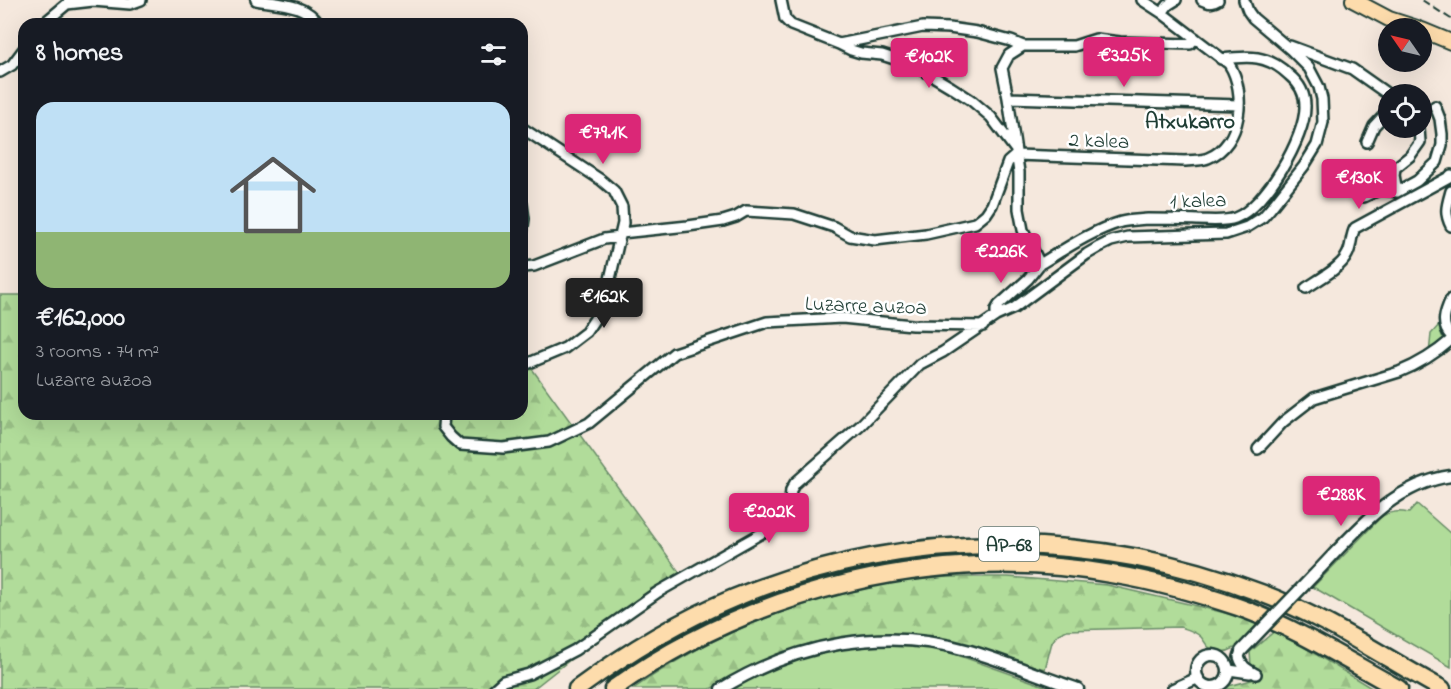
<!DOCTYPE html>
<html lang="en">
<head>
<meta charset="utf-8">
<style>
	body { margin:0; font-family:"Indie Flower",sans-serif; background:#242831; color:#f1f3f6; height:100vh; display:flex; flex-direction:column; font-size:22px; white-space:nowrap }
	* { box-sizing:border-box; margin:0 }
	p { font-size:20px; color:#9ea1a6 }
	.icon { flex:none; width:33px; height:33px; fill:none; stroke:currentColor; stroke-width:2; stroke-linecap:round; stroke-linejoin:round }
	.map { position:relative; flex:1; overflow:hidden }
	.side { position:absolute; left:18px; top:18px; width:510px; height:402px; display:flex; flex-direction:column; background:#171b24; border-radius:18px; box-shadow:0 6px 24px #0002 }
	.side>* { flex:none }
	.needle { width:39px; rotate:304deg }
	.tools { position:absolute; left:1378px; top:18px; display:grid; gap:12px }
	.tools a { display:grid; place-items:center; width:54px; height:54px; border-radius:50%; background:#171b24; box-shadow:0 6px 24px #0002; font-size:30px }
	.price { position:absolute; translate:-50% -51px; padding:0 14px; border-radius:6px; background:#db2777; color:#fff; font-size:20px; line-height:39px; filter:drop-shadow(0 2px 3px #0008) }
	.price::after { content:''; position:absolute; left:50%; top:36px; width:18px; height:14px; margin-left:-9px; background:inherit; clip-path:polygon(0 0,100% 0,50% 100%) }
	.price.selected { background:#222; color:#fff }
	ul { padding:0; list-style:none }
	li { display:grid; align-content:center; gap:12px; height:318px; padding:0 18px }
	li+li { border-top:2px solid #363941 }
	li span { display:grid; place-items:center; height:186px; border-radius:18px; color:#555 }
	li>.icon { margin-inline-start:auto }
	span .icon { width:108px; height:108px; fill:#fffc; stroke-width:1 }
	li b { font-size:26px }
	h2 { display:flex; justify-content:space-between; align-items:center; height:72px; padding:0 18px; font-size:26px }
	.map>svg:first-child { display:block }
	.forest { fill:url(#forest-firs); stroke:#688c67; stroke-width:1.5 }
	.green { fill:#b1dc9a; stroke:#688c67; stroke-width:1.5 }
	.lines { fill:none; stroke-linecap:round; stroke-linejoin:round }
	.minor-casing { stroke:#1f3d34; stroke-width:14 }
	.tertiary-casing { stroke:#1f3d34; stroke-width:15 }
	.primary-casing { stroke:#1f3d34; stroke-width:18 }
	.motorway-casing { stroke:#1f3d34; stroke-width:21 }
	.minor { stroke:#fff; stroke-width:9 }
	.tertiary { stroke:#fff; stroke-width:10 }
	.primary { stroke:#fddcac; stroke-width:14 }
	.motorway { stroke:#fddcac; stroke-width:16 }
	.rail { stroke:#1f3d34; stroke-width:2; stroke-dasharray:9 4.5; stroke-linecap:butt }
	.tertiary-bridge-casing { stroke:#1f3d34; stroke-width:15; stroke-linecap:butt }
	.tertiary-bridge { stroke:#fff; stroke-width:10 }
	.labels { text-anchor:middle; stroke-width:5; stroke-linejoin:round; paint-order:stroke }
	.shield { fill:#fff; stroke:#627771; stroke-width:1.5 }
	.shield-label { font-size:20px; font-weight:bold; fill:#1f3d34 }
	.street-label { font-size:21px; fill:#1f3d34; stroke:#fff }
	.neighbourhood-label { font-size:22px; font-weight:bold; fill:#1f3d34; stroke:#fff }
</style>
</head>
<body>
<div class="map">
<svg width="1451" height="689" viewBox="0 0 1451 689">
	<defs>
		<pattern id="forest-firs" width="22" height="20" patternUnits="userSpaceOnUse" patternTransform="scale(1.5)"><rect width="22" height="20" fill="#b1dc9a"/><path d="M5 1l3.5 6h-7zM16 11l3.5 6h-7z" fill="#98be85"/></pattern>
	</defs>
	<rect width="100%" height="100%" fill="#f5e8dd"/>
	<filter id="ink" filterUnits="userSpaceOnUse"><feTurbulence type="fractalNoise" baseFrequency=".0167" numOctaves="2"/><feDisplacementMap in="SourceGraphic" scale="12" xChannelSelector="R" yChannelSelector="G"/><feConvolveMatrix kernelMatrix="1 2 1 2 8 2 1 2 1" color-interpolation-filters="sRGB"/></filter>
	<g filter="url(#ink)">
		<path class="forest" d="M0 295H24V414H522V355L680 573 533 689H0Z
			M947 577H1008L1107 585 1197 606 1237 616 1260 624C1247 637 1231 661 1210 648 1206 646 1204 640 1201 637 1195 631 1187 629 1180 627L1067 630 1058 634 1052 642 1045 669 930 637 891 634 850 636 811 643 770 658 710 689H633C698 643 769 612 846 593 860 590 873 586 887 583 906 580 927 579 947 577Z
			M1276 630 1373 689H1217L1252 680 1250 652Z"/>
		<path class="green" d="M1439 325 1442 336 1447 341 1429 354 1431 334Z
			M1417 504 1451 534V667L1313 587 1380 518C1389 511 1398 511 1409 513Z
			M870 645 920 647 949 652 1053 689H733C774 662 822 650 870 645Z"/>
		<g class="lines">
			<defs>
				<path id="minor" d="M256 0C278 4 305 3 319 24
					M781 0 785 19 791 25 839 44 851 50 861 53 882 55 916 66 951 87 971 100 991 117 1015 149
					M1202 0C1209 3 1212 4 1218 0
					M1162 13 1168 5 1176 0
					M43 24 67 4 93 1 130 4 141 0
					M839 44 923 27 949 28 977 32 1011 41 1023 46H1074L1096 39 1120 42 1190 44 1195 38
					M1023 46 1009 55 1002 68 1008 98 1019 172V209L1023 230 1040 264C1065 249 1091 231 1121 222 1129 220 1139 220 1148 219 1165 219 1181 219 1198 220 1210 220 1224 222 1235 218 1265 207 1306 137 1305 106 1305 92 1299 83 1289 75 1267 54 1249 56 1221 59
					M1290 46 1352 69 1389 95
					M0 72 12 65 24 49
					M1008 98 1239 105
					M522 128 601 180 614 191 622 207 623 223 604 305 586 332 565 348 522 366
					M1367 142 1374 126 1389 110
					M1016 155 1185 161C1192 160 1202 161 1208 158 1242 145 1247 92 1229 64L1162 13 1142 0
					M1451 191C1447 205 1444 213 1451 226
					M1397 192 1394 175 1395 168 1410 156 1420 142 1419 128
					M1364 197 1381 189 1397 192 1417 181 1437 162 1442 145V134L1440 119 1435 106
					M522 204 524 219 522 233
					M621 233 688 226 723 221 736 217 746 211 794 214 834 227 850 236 875 240 926 234 975 223 986 214 992 205 1008 162 1016 155
					M522 264 524 267 534 266 604 239 620 237
					M1306 288C1318 280 1341 268 1347 255 1352 247 1350 237 1355 228L1449 177 1451 175
					M1451 299C1445 312 1440 325 1451 336
					M996 316V310L999 305 1028 279 1040 264
					M444 414 443 427 451 437 460 445 503 448 549 442 589 423 674 353 767 322 842 318 912 325 983 326
					M1258 449 1283 422 1314 398 1399 372C1419 364 1435 354 1451 340
					M1241 651 1239 657C1242 667 1247 669 1256 674
					M1229 670 1250 673
					M494 689 503 681 529 674 575 650 658 592 783 521 789 511 791 490 795 483 860 426 920 364 943 352 996 316 1014 308 1087 254 1099 247 1111 241 1128 237 1226 234 1247 227 1263 217 1270 209 1304 166 1317 145 1323 122 1322 99 1319 87 1309 68 1291 50 1253 18 1248 11 1244 0"/>
				<path id="tertiary" d="M1312 577C1352 536 1391 484 1451 476
					M1196 671a16 16 0 1 1 32 0a16 16 0 1 1-32 0Z
					M721 689C796 643 885 626 970 651 1007 662 1042 677 1078 689
					M1173 689 1198 678"/>
				<path id="primary" d="M1353 0 1389 19 1417 28
					M1422 30 1451 42"/>
				<path id="motorway" d="M577 689C626 653 678 621 734 598 903 528 1091 528 1261 593 1325 617 1382 656 1442 689
					M613 689C755 588 938 544 1111 574 1154 581 1197 593 1238 607 1295 627 1346 660 1399 689"/>
			</defs>
			<use href="#minor" class="minor-casing"/>
			<use href="#tertiary" class="tertiary-casing"/>
			<use href="#primary" class="primary-casing"/>
			<use href="#motorway" class="motorway-casing"/>
			<use href="#minor" class="minor"/>
			<use href="#tertiary" class="tertiary"/>
			<use href="#primary" class="primary"/>
			<use href="#motorway" class="motorway"/>
			<path class="rail" d="M1422 0 1451 19"/>
			<defs>
				<path id="tertiary-bridge" d="M1241 651 1312 577"/>
			</defs>
			<use href="#tertiary-bridge" class="tertiary-bridge-casing"/>
			<use href="#tertiary-bridge" class="tertiary-bridge"/>
		</g>
	</g>
	<g class="labels">
		<rect class="shield" x="979" y="527" width="60" height="34" rx="4.5"/>
		<g class="shield-label">
			<text x="1009" y="551">AP-68</text>
		</g>
		<g class="street-label">
			<text transform="translate(1099 140) rotate(2)" y="7">2 kalea</text>
			<text transform="translate(1198 200) rotate(-2)" y="7">1 kalea</text>
			<text transform="translate(866 305) rotate(2)" y="7">Luzarre auzoa</text>
		</g>
		<g class="neighbourhood-label">
			<text x="1190" y="128">Atxukarro</text>
		</g>
	</g>
</svg>
<div class="tools">
<a><svg class="needle" viewBox="-14 -14 28 28"><path d="M0-13l5 13h-10z" fill="#e53935"/><path d="M0 13l5-13h-10z" fill="#9ea1a6"/></svg></a>
<a><svg class="icon" aria-label="locate" viewBox="0 0 24 24"><circle cx="12" cy="12" r="6"/><path d="M12 2v4M12 18v4M2 12h4M18 12h4"/></svg></a>
</div>
<b class="price" style="left:1124px;top:88px">€325K</b>
<b class="price" style="left:929px;top:89px">€102K</b>
<b class="price" style="left:603px;top:165px">€79.1K</b>
<b class="price" style="left:1359px;top:210px">€130K</b>
<b class="price" style="left:1001px;top:284px">€226K</b>
<b class="price selected" style="left:604px;top:329px">€162K</b>
<b class="price" style="left:1341px;top:527px">€288K</b>
<b class="price" style="left:769px;top:544px">€202K</b>
<section class="side">
<h2>8 homes<svg class="icon" aria-label="filters" viewBox="0 0 24 24"><path d="M4 7h16M4 17h16"/><circle cx="9" cy="7" r="2"/><circle cx="15" cy="17" r="2"/></svg></h2>
<ul>
<li><span style="background:linear-gradient(#bfe0f5 70%,#8fb573 0)"><svg class="icon" aria-label="home" viewBox="0 0 24 24"><path d="M3 11l9-7 9 7M6 9v11h12V9"/></svg></span><div><b>€162,000</b><p>3 rooms · 74 m²</p><p>Luzarre auzoa</p></div></li>
</ul>
</section>
</div>
</body>
</html>
